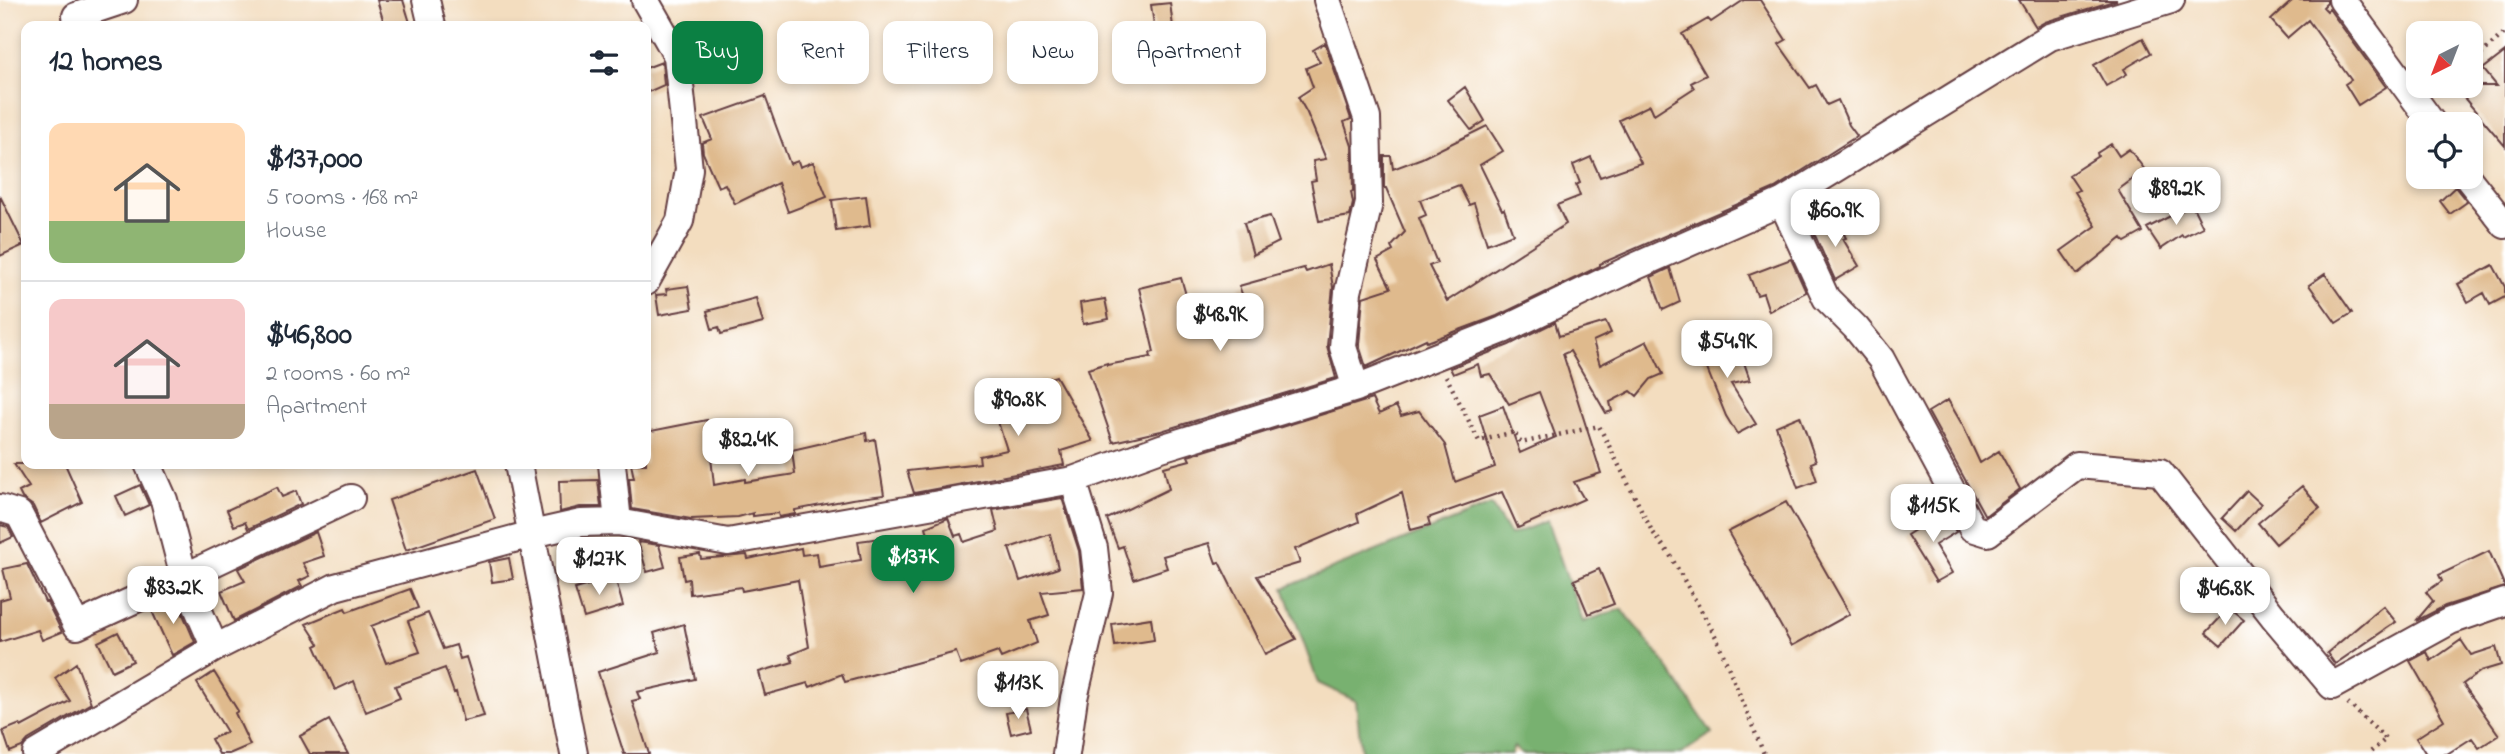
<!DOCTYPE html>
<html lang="en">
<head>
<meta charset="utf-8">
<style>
	body { margin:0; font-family:"Indie Flower",sans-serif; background:#f6f6f7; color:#1f2937; height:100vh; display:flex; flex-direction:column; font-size:26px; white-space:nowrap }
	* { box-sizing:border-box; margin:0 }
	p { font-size:23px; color:#747a83 }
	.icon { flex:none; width:38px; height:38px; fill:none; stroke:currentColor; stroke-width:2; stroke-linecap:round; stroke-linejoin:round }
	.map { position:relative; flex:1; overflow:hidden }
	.sheet { position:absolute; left:21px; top:21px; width:630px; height:448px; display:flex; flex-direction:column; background:#fff; border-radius:14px; box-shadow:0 4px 10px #0003 }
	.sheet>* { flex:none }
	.banner { position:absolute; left:672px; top:21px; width:665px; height:63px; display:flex; gap:14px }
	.needle { width:46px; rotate:222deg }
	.buttons { position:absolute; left:2406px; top:21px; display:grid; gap:14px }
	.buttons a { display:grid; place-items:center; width:77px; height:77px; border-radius:14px; background:#fff; box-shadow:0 4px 10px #0003; font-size:35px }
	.price { position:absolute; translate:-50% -60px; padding:0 16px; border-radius:14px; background:#fff; color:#222; font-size:23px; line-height:46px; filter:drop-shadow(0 2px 4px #0008) }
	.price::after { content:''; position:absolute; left:50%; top:42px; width:21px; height:16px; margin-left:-10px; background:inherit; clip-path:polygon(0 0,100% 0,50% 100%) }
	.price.current { background:#0b8043; color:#fff }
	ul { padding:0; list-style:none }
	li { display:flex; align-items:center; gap:21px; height:175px; padding:0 28px }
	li+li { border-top:2px solid #e0e1e3 }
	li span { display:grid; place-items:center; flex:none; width:196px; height:140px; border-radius:14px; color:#555 }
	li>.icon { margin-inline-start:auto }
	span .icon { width:84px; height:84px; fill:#fffc; stroke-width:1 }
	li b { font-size:30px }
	h2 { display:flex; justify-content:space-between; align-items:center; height:84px; padding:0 28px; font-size:30px }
	.chip { padding:0 24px; border-radius:14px; background:#fff; box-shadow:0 4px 10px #0003; font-size:24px; line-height:63px }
	.chip.current { background:#0b8043; color:#fff }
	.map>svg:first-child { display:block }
	.forest { fill:#78b16f; stroke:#61684d; stroke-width:2 }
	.building { fill:#dfba8d; fill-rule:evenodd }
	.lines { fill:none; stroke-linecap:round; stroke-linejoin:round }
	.minor-casing { stroke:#633c41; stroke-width:30 }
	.path { stroke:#633c41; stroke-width:4.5; stroke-dasharray:2 5; stroke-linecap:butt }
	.minor { stroke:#fff; stroke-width:26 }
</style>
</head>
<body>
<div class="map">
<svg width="2505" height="754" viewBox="0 0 2505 754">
	<rect width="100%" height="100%" fill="#fff"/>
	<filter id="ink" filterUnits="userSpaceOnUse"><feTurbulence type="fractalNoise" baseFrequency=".0143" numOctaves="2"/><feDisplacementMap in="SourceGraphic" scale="14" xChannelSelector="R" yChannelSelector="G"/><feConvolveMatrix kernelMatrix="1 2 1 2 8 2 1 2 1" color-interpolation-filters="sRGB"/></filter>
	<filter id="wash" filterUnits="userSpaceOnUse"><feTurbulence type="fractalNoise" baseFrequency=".00686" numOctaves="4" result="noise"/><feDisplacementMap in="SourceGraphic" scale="28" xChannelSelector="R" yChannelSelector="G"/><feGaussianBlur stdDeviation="1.57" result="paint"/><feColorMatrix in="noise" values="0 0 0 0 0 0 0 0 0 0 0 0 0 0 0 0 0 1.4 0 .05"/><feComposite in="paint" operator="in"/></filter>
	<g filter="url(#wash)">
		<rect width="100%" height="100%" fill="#f3ddbf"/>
		<path class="forest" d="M1491 505 1510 535 1547 521 1583 622 1621 609 1659 655 1712 733 1681 754H1521L1514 747 1511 754H1367L1361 750 1356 701 1318 683 1284 588Z"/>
		<g id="blocks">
			<path class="building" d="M377 0H403L411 26H385Z
				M1744 0H1760L1786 40 1779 44 1810 88 1816 85 1827 105 1838 100 1849 125 1857 136 1775 188 1600 264V266L1497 316 1427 342 1426 339 1366 367 1359 345 1363 297 1391 288 1377 260 1393 251 1391 247 1405 232 1386 188H1384V156H1391L1393 169 1422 158 1487 126 1503 151 1480 165 1502 210 1504 209 1513 234 1487 244 1474 203 1469 205 1459 185 1420 200 1426 215 1419 218 1437 263 1429 266 1447 301 1566 224 1557 205 1580 196 1576 185 1580 183 1573 165 1591 157 1600 177 1641 163 1619 120 1650 105 1654 114 1694 88 1691 83 1706 75 1682 34 1708 19 1711 22Z
				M2019 0H2117L2045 22 2036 27Z
				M2293 0H2327V3L2323 7 2327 11 2329 9 2386 87 2358 105 2345 84 2351 80 2308 20 2287 38 2271 20Z
				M1170 3 1175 43 1157 45 1151 5Z
				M2143 38 2151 53 2124 69 2127 74 2106 86 2094 65Z
				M1325 43 1351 119 1344 122 1352 146 1353 191 1351 192 1353 203 1350 216 1319 221 1311 181 1316 180 1313 161 1326 159 1307 113 1298 97 1313 87 1306 68 1320 62 1313 50Z
				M2505 52V146L2454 86H2497L2483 69Z
				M662 62 664 85 646 93V68Z
				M1465 87 1485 121 1471 130 1448 100Z
				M765 96 790 164 798 161 800 167 813 162 827 197 788 212 778 183 735 204 725 184 718 187 703 153 702 143 712 139 703 118Z
				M2111 144 2119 156 2129 149 2145 170 2118 190 2143 232 2125 242 2122 238 2077 274 2061 251 2096 226 2075 192 2079 190 2069 175 2098 156 2097 153Z
				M2455 187 2467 202 2450 214 2440 201Z
				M0 196 24 245 0 256Z
				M866 196 870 226 836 231 832 200Z
				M2192 205 2203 227 2183 237 2182 235 2161 249 2147 228Z
				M1270 216 1279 242 1253 255 1244 223Z
				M1836 218 1846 238 1843 239 1859 266 1835 280 1813 231Z
				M1791 259 1806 292 1769 311 1763 293 1757 295 1749 275Z
				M1329 264 1333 287 1327 346 1336 378 1161 431 1113 442 1088 369 1107 363V365L1151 357 1150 353 1154 352 1139 288 1181 278 1191 312 1204 309 1205 311 1244 299 1239 286 1304 268 1306 272Z
				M2493 265 2505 287V297L2490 305 2484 293 2468 302 2458 284Z
				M1670 268 1680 302 1663 310 1651 277Z
				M2325 274 2352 313 2336 323 2309 285Z
				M688 286 692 309 659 315 656 295 667 294 666 289Z
				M756 298 763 323 721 334 719 327 712 329 707 311Z
				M1105 299 1109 319 1083 324 1080 303Z
				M1555 322 1559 336 1606 322 1611 333 1593 341 1600 365 1647 341 1663 374 1651 379 1637 396 1631 391 1610 402 1612 411 1606 413 1570 351 1563 354 1601 473 1574 482 1584 499 1518 528 1502 492 1428 518 1430 525 1411 530 1402 493 1357 514 1359 522 1295 549 1300 563 1257 576 1296 639 1265 654 1219 562 1216 563 1209 543 1163 556 1167 568 1134 579 1123 546 1118 548 1107 519 1169 489 1164 467 1190 460 1188 456 1372 399 1379 414 1396 406 1401 416 1419 411 1445 445 1455 482 1495 467 1479 415 1503 406 1520 453 1556 437 1539 392 1509 404 1490 374 1481 376 1478 364 1453 374 1450 368 1509 345Z
				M1711 331 1720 352 1739 348 1750 380 1731 384 1756 424 1737 434 1726 416 1695 339Z
				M1056 376 1093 441 1061 451 1064 465 914 493 907 471 980 463 979 456 1007 450 989 394 1007 388 1009 393Z
				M1948 400 1963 426 1980 463 1999 451 2020 489 1985 516 1928 412Z
				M1800 416 1816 461 1811 463 1817 481 1798 488 1776 426Z
				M707 420 714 485 745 479V482L795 474 792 450 866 433 867 441 875 439 884 495 852 499 795 510V514L779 517 778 513 753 516V513L738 517 691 519 632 509 629 478H634L631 464H646V432Z
				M14 464H65L82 502 41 523 33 506 22 498 19 492 29 487Z
				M477 469 495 519 406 550 389 500Z
				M598 480 601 507H580L560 512 559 481Z
				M140 485 149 505 125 516 116 496Z
				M2302 486 2320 508 2276 544 2258 523Z
				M277 487 282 497 296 491 301 504 248 529 245 522 234 526 227 510Z
				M2247 491 2261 504 2236 531 2222 518Z
				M1062 498 1079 551 1083 588 1041 592 1049 615 1030 621 1037 643 1001 658 998 652 961 665 956 652 845 682 842 674 810 687 808 683 765 695 759 672 793 662 790 655 809 647 798 580 742 591 741 587 690 594 689 579 684 580 680 557 700 554 701 559 747 555 748 559 801 548 802 555 817 553 819 567 861 560 858 541 890 537V541L929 537 926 527 948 518 955 536 961 534 964 542 998 531 993 510ZM1050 534 1058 568 1020 581 1009 548Z
				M1786 502 1850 614 1792 646 1728 532Z
				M1945 511 1956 532 1935 545 1952 573 1936 582 1907 535Z
				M0 525 8 527 13 537 0 543Z
				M316 532 324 556 303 563 310 576 299 581 302 586 234 621 221 591 245 581 238 569Z
				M638 542 659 545 665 567 647 572Z
				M2489 551 2505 587 2445 606 2416 621 2433 601 2426 592 2442 581 2439 575Z
				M509 558 513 579 492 582 489 562Z
				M27 564 45 602H47L62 632 42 640 38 630 0 642V600L10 597 3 569Z
				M1599 569 1614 604 1588 614 1574 580Z
				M615 577 623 606 584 618 575 589Z
				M410 589 418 608 371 626 386 663 420 652 408 621 428 613 443 649 456 645 460 659 466 657 484 716 463 721 456 692 454 693 445 668 395 686 400 698 366 712 354 681 335 690 315 646 319 644 306 624 345 608 347 612Z
				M176 598 195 642 172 655 151 609Z
				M2383 606 2396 622 2335 664 2327 653Z
				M2229 608 2244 620 2221 646 2206 633Z
				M1151 618 1154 640 1115 646 1112 624Z
				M684 624 695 679 637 692 640 699 632 701 649 754H624L598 672 660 652 654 633Z
				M118 632 133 661 112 671 98 642Z
				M2461 640 2471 655 2496 647 2501 665 2481 671 2463 684 2499 735 2479 748 2472 738 2447 754H2426L2416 738 2444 720 2410 661 2427 652 2431 661Z
				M76 663 91 703 28 740 22 747 10 752 3 731 20 724 21 727 70 701 55 678Z
				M214 672 238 711 235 713 250 745 229 754H219L211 739 227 732 197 683Z
				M1026 709 1031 729 1011 734 1006 713Z
				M329 720 348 754H310L300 736Z"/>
		</g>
	</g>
	<g filter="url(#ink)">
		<use href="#blocks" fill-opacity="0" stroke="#633c41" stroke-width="2"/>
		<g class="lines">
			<defs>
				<path id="minor" d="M426 0 432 26
					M645 0 677 56 689 169 680 221 646 282
					M1327 0 1367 118 1369 203 1348 292 1343 347 1356 388
					M2342 0 2433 124
					M76 16 124 0
					M2467 177 2505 225
					M1782 202 1826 298 1856 328 1881 359 1972 528 1988 533 2077 465 2160 472 2273 616 2332 686 2450 621 2505 602
					M148 464 164 500 184 577 351 498
					M518 464 574 754
					M612 464 618 522
					M0 508 19 514 77 626 184 577 215 648
					M36 754 215 648 335 587 532 534 581 523 618 522 728 542 1073 480 1161 448 1356 388 1503 330 1634 267 1782 202 2050 37 2171 0
					M1066 754 1074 698 1099 593 1094 548 1073 480"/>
			</defs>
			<use href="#minor" class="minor-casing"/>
			<path class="path" d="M2471 64 2505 32
				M2439 94 2447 86
				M1446 376 1479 441 1514 432 1521 443 1599 426 1652 531 1670 555 1716 637 1764 754
				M2348 703 2386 739 2368 754"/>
			<use href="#minor" class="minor"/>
		</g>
	</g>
</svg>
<div class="buttons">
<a><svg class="needle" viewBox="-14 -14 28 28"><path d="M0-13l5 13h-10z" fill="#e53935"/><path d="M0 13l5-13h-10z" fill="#747a83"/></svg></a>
<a><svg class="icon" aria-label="locate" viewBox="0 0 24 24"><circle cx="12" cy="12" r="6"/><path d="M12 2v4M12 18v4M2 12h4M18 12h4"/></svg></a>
</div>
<b class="price" style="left:2176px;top:227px">$89.2K</b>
<b class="price" style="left:1835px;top:249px">$60.9K</b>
<b class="price" style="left:1220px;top:353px">$48.9K</b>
<b class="price" style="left:1727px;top:380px">$54.9K</b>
<b class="price" style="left:1018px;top:438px">$90.8K</b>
<b class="price" style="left:748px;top:478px">$82.4K</b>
<b class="price" style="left:1933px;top:544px">$115K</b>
<b class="price current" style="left:913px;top:595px">$137K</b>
<b class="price" style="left:599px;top:597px">$127K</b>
<b class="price" style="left:173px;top:626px">$83.2K</b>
<b class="price" style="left:2225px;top:627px">$46.8K</b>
<b class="price" style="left:1018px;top:721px">$113K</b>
<div class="banner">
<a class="chip current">Buy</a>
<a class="chip">Rent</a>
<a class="chip">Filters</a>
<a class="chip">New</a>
<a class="chip">Apartment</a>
</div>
<section class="sheet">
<h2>12 homes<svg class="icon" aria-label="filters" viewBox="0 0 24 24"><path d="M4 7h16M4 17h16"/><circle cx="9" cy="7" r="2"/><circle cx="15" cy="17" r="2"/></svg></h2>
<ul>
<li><span style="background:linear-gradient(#ffd9b3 70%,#8fb573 0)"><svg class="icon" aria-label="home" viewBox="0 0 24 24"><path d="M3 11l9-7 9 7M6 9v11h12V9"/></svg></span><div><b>$137,000</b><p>5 rooms · 168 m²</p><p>House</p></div></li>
<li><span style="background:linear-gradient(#f6c9c9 75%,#b9a48a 0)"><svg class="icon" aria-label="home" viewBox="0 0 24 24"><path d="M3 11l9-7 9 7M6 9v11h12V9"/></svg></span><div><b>$46,800</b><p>2 rooms · 60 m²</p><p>Apartment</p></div></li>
</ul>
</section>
</div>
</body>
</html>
